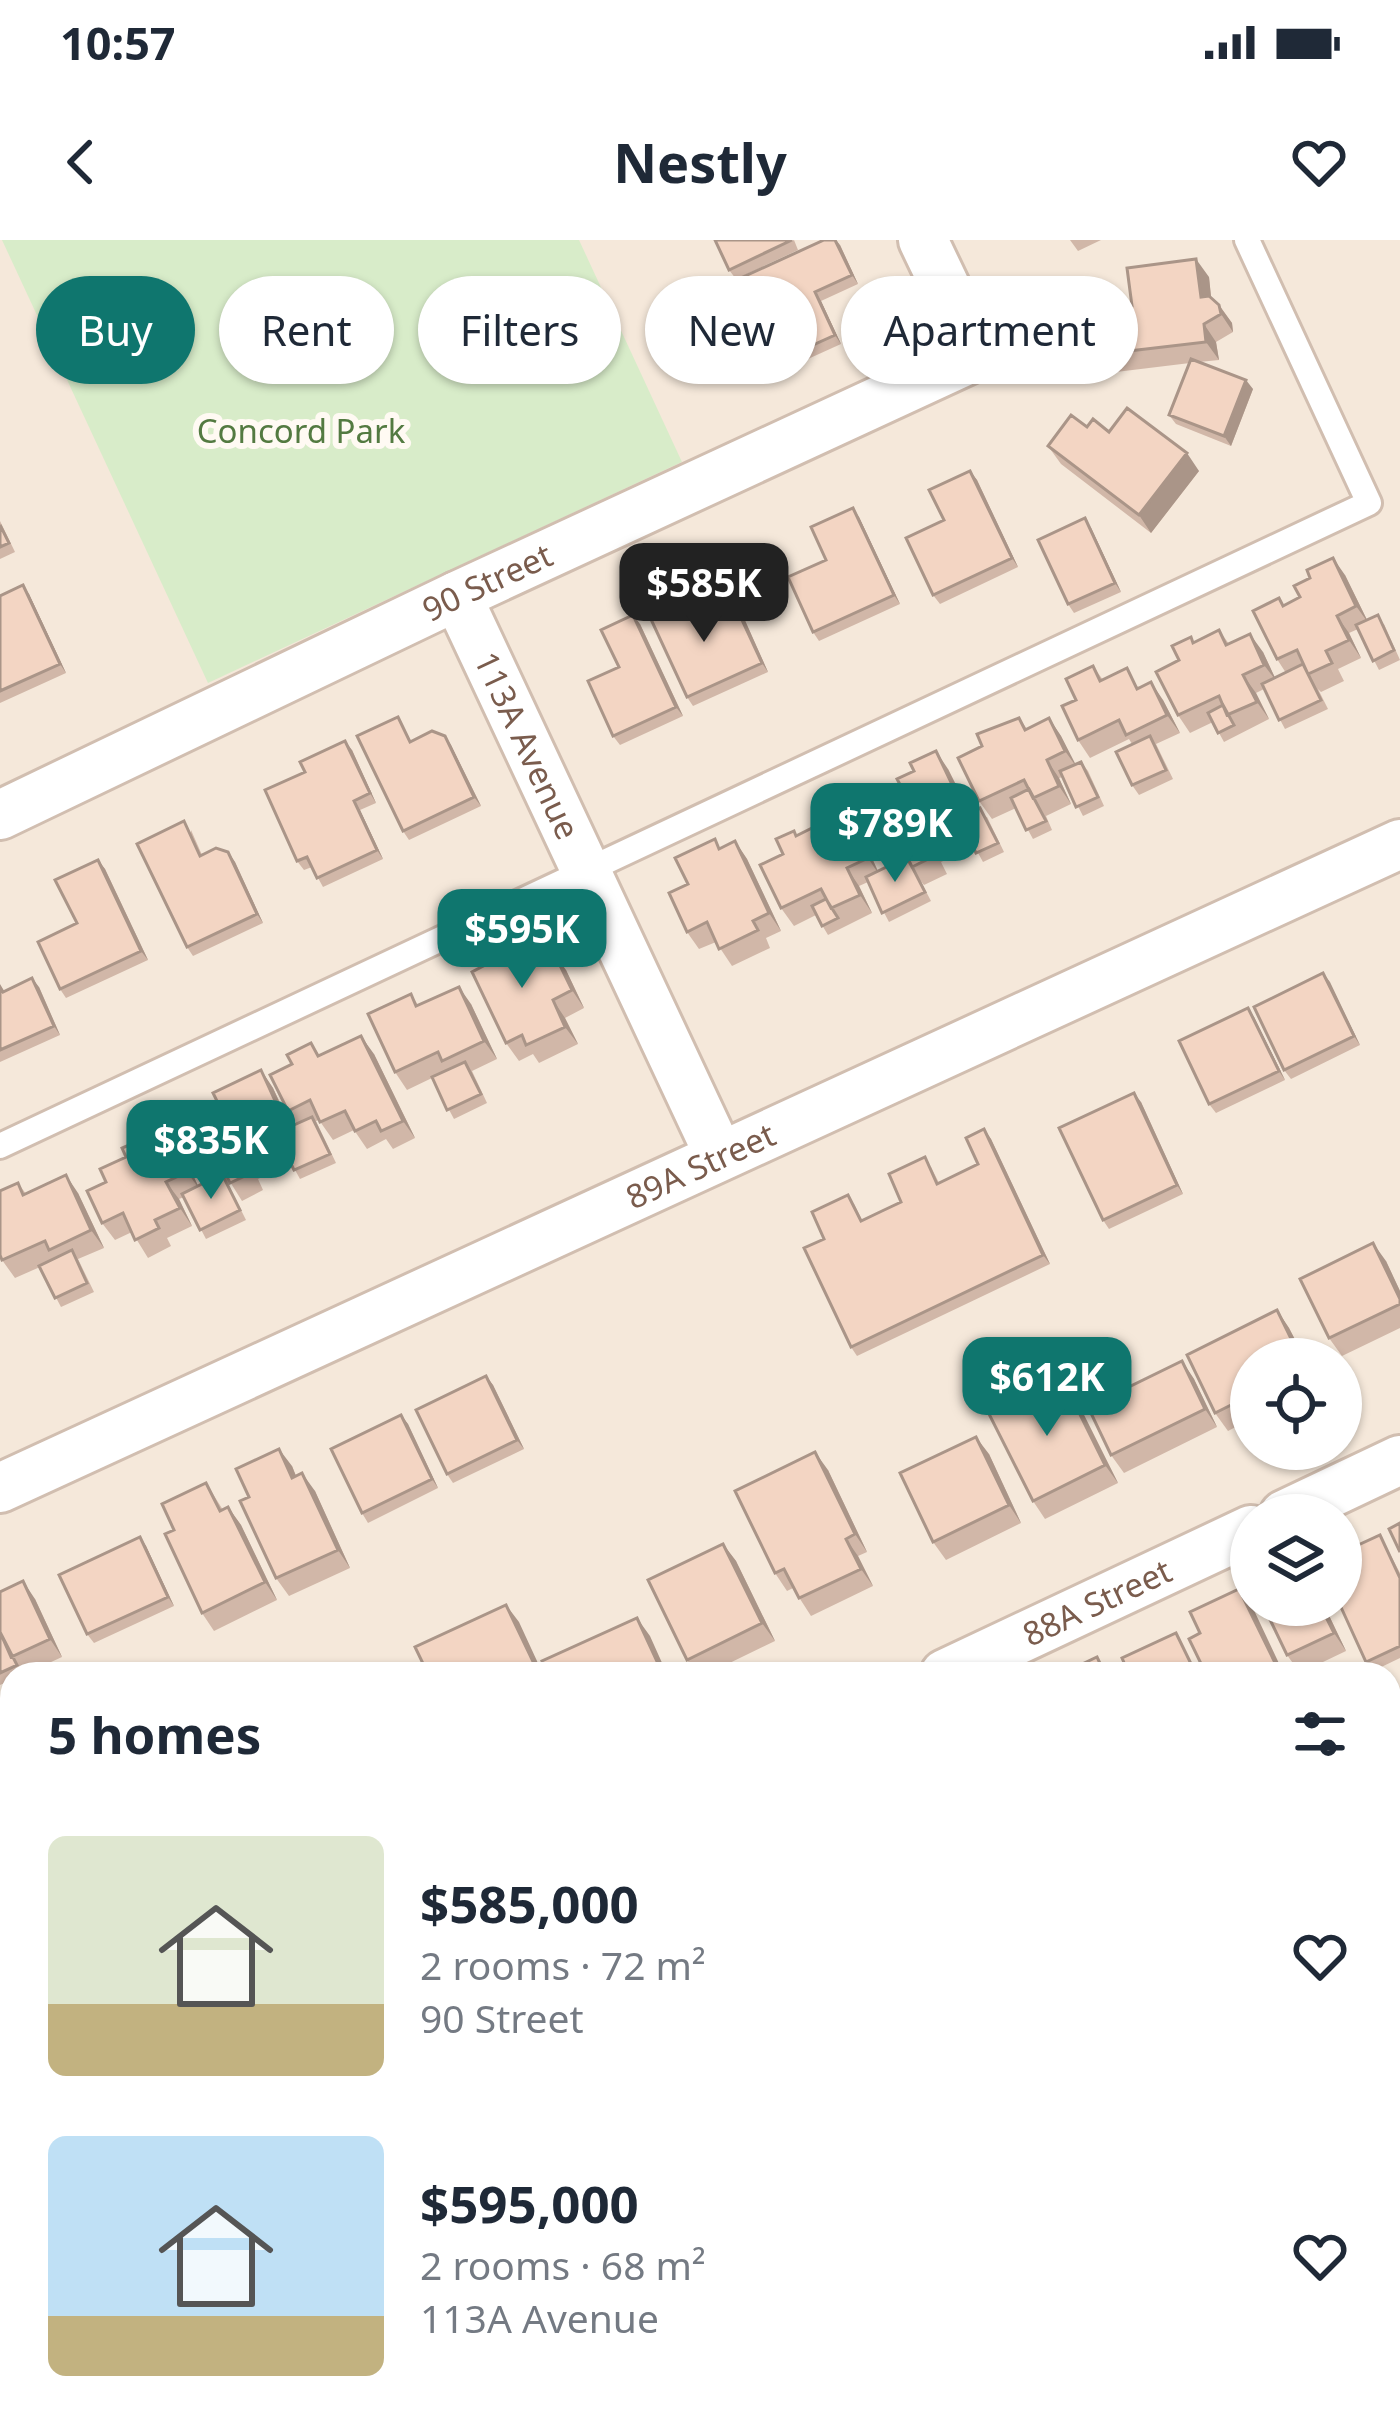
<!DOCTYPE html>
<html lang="en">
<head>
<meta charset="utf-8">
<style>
	body { margin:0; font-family:"Noto Sans",sans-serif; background:#f6f6f7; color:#1f2937; height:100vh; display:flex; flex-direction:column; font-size:45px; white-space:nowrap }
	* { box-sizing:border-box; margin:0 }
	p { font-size:39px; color:#747a83 }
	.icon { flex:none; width:66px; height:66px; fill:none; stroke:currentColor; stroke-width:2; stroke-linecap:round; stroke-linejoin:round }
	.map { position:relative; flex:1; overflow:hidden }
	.panel { position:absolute; left:0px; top:1422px; width:1401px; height:771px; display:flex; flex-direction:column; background:#fff; border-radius:36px 36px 0 0; box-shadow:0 3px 9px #0004 }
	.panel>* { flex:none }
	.banner { position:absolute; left:36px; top:36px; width:1329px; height:108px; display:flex; gap:24px }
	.fabs { position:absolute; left:1230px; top:1098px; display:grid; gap:24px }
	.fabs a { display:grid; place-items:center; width:132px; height:132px; border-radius:50%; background:#fff; box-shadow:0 3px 9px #0004; font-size:60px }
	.price { position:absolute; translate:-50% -102px; padding:0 27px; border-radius:24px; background:#0f766e; color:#fff; font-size:39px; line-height:78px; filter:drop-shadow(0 3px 6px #0008) }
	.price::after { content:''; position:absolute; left:50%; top:72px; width:36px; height:27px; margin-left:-18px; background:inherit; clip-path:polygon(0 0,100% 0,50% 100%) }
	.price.active { background:#222; color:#fff }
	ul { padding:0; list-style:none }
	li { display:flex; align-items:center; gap:36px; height:300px; padding:0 48px }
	li span { display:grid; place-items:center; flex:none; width:336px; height:240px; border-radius:18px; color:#555 }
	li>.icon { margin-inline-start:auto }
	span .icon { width:144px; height:144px; fill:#fffc; stroke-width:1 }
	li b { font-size:51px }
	h2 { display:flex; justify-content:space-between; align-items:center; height:144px; padding:0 48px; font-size:51px }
	.pill { padding:0 42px; border-radius:54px; background:#fff; box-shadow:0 3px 9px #0004; font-size:42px; line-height:108px }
	.pill.active { background:#0f766e; color:#fff }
	.status { display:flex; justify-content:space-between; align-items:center; height:84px; padding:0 60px; background:#fff; direction:ltr }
	.status svg { height:33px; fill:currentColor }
	header { display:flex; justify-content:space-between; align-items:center; height:156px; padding:0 48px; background:#fff; font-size:54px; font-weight:700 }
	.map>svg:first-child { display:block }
	.residential { fill:#f5e8da; fill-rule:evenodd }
	.green { fill:#d8ecc9 }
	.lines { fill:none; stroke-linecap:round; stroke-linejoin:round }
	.service-casing { stroke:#d1beb0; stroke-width:30 }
	.minor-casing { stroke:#d1beb0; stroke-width:54 }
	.service { stroke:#fff; stroke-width:24 }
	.minor { stroke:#fff; stroke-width:48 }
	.wall { fill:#d1b7a8 }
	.shaded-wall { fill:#aa9588 }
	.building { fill:#f3d5c3; stroke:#aa9588; stroke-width:3 }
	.labels { text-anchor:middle; stroke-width:12; stroke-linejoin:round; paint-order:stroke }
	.park-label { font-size:33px; fill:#537a41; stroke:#fffaf3 }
	.street-label { font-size:33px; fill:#7a5c4d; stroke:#fffaf3 }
</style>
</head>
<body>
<div class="status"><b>10:57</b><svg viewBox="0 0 49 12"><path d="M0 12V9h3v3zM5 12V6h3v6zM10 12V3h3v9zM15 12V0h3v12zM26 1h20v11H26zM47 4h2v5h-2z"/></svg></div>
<header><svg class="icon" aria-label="back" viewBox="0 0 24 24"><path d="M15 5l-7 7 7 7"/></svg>Nestly<svg class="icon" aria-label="heart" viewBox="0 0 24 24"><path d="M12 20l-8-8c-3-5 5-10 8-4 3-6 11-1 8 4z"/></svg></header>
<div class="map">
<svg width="1400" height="2191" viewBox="0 0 1400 2191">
	<rect width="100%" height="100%" fill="#fdf6ec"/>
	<path class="residential" d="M0 0H1400V2191H0ZM1251 1119H1341V1209H1251ZM1251 1275H1341V1365H1251ZM12 1434H1389V2181H12Z"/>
	<path class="green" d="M2 0H579L682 222 208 443Z"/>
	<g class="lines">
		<defs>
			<path id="service" d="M0 906 1369 263 1247 0"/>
			<g id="minor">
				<path id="s1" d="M457 356 719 915"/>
				<path id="s2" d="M0 575 457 356 978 115 923 0"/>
				<path id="s3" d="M0 1248 1400 604"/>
				<path d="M1284 1275 1400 1220"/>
				<path id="s4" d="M945 1434 1251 1290"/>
				<path d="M608 2181 613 2191"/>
				<path d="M1221 2181 1226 2191"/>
				<path d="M407 2191 429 2181"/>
			</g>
		</defs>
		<use href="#service" class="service-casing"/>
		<use href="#minor" class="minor-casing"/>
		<use href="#service" class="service"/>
		<use href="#minor" class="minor"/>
	</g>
	<path class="wall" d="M794 0 798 10 736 39 729 30Z
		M1070 0H1101L1078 11Z
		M840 5 858 44 821 61 841 104 777 133 771 124Z
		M1209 37 1211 58 1219 65 1232 83 1233 92 1216 102 1219 120 1199 122 1253 149 1231 206 1176 184 1169 175 1190 123 1116 132 1103 114 1132 66Z
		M1087 187 1199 231 1151 293 1061 224 1048 206Z
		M970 231 977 240 1018 327 940 364 933 355 944 280Z
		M859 277 900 364 819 401 813 392 826 320Z
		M0 281 15 312 0 319Z
		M1091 288 1121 352 1074 373 1068 364Z
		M1345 335 1367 380 1384 384 1400 420 1379 430 1358 389 1349 393 1361 418 1338 429 1344 441 1321 452 1318 449 1328 469 1285 489 1264 449 1256 453 1269 479 1224 502 1213 482 1190 493 1178 475 1179 420 1194 402 1219 390 1229 404 1263 412 1275 438 1286 433 1277 419 1284 365Z
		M29 354 66 433 0 463V356Z
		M697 365 704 381 736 367 743 376 768 432 693 466 687 457Z
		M640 384 683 476 620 505 613 496 619 427Z
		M1093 426 1103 440 1140 447 1163 460 1180 493 1156 504 1173 539 1139 555 1132 545V504L1129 499 1090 518 1078 500 1076 460Z
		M398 477 411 501 445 496 451 505 481 566 409 600 403 591Z
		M1019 478 1027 489 1049 478 1061 496 1075 525 1081 522 1088 531 1104 566 1083 576 1063 537 1059 538 1071 564 1046 576 1052 590 1033 599 1016 568 992 579 979 561 982 506Z
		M352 510 376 563 360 570 383 619 323 647 312 627 304 630 297 621Z
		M948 529 970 573 987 577 1004 612 983 622 961 582 953 586 964 611 941 622 947 634 924 645 920 640 931 661 889 682 868 642 859 646 872 673 828 695 816 675 794 686 781 668 783 614 797 595 822 583 832 597 854 587 866 605 878 631 890 626 880 612 887 558Z
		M191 590 202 615 228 612 235 622 263 683 193 716 187 707Z
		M735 601 747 619 781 691 766 698 770 708 732 726 716 702 699 709 687 692 688 644 721 608Z
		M98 620 105 629 148 720 66 758 60 749 77 683Z
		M535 713 538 720 566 730 584 768 565 778 578 804 539 823 533 814 519 821 506 803Z
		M1323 733 1360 805 1291 839 1284 830Z
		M0 745 4 751 39 747 60 795 0 822Z
		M411 754 418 765 471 764 497 819 472 831 487 863 454 879 432 838 407 850 395 832Z
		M1254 777 1285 840 1216 873 1209 864Z
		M311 803 320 816 374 814 415 898 393 909 386 899 367 909 354 890 333 900 319 880 316 881 336 923 300 939 278 899 267 904 280 928 258 939 263 950 242 961 227 937 225 938 246 980 206 999 184 957 179 959 192 986 167 998 171 1006 148 1018 132 992 115 1000 102 983 106 942 156 908 185 918 198 946 204 943 195 929 219 865 261 830 273 848 291 886 297 884 288 871 292 824Z
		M1141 862 1183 954 1109 989 1103 980Z
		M984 889 991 899 1050 1024 857 1116 851 1107 824 999 854 964 862 980 901 962 931 927 939 943 978 924Z
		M18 943 26 954 78 953 104 1008 78 1019 94 1052 61 1067 40 1027 15 1038 2 1020Z
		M1386 1021 1400 1051V1088L1342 1116 1329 1098Z
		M1277 1070 1289 1088 1305 1119H1251V1179L1228 1191 1215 1173 1187 1115Z
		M1182 1121 1194 1139 1217 1187 1124 1233 1111 1215Z
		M486 1136 493 1145 524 1209 453 1243 447 1234Z
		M1062 1138 1074 1155 1118 1243 1045 1279 1033 1261Z
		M401 1175 408 1184 438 1248 368 1283 362 1273Z
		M989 1214 1021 1283 946 1320 933 1302Z
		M292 1226 296 1236 315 1251 350 1328 289 1356 276 1338 249 1257Z
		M828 1230 867 1312 858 1316 873 1346 811 1376 793 1348 787 1351 775 1333Z
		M206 1243 223 1270 228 1267 241 1285 277 1360 214 1391 202 1373Z
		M1380 1295 1400 1333V1418L1373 1431 1366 1422 1343 1330Z
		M140 1297 146 1306 174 1366 94 1403 87 1394Z
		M723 1304 736 1321 775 1401 707 1434H697L687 1420Z
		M0 1352 35 1359 62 1417 25 1434H12V1440L0 1445Z
		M1263 1365H1324L1346 1411 1300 1433 1287 1415Z
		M0 1710 12 1735V1755L0 1761Z
		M12 1764V1859L0 1864V1770Z
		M12 1880V1940L0 1946V1886Z
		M728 2181H836L837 2184 822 2191H733Z
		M1031 2181H1059L1038 2191Z"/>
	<path class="shaded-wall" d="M836 0 840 5 858 44 852 35Z
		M1196 19 1209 37 1213 75 1201 57Z
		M815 52 821 61 841 104 835 95Z
		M1219 65 1232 83 1233 92 1221 74Z
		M1204 84 1216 102 1219 120 1206 102Z
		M1246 140 1253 149 1231 206 1224 196Z
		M1187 213 1199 231 1151 293 1139 275Z
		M970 231 977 240 1018 327 1012 318Z
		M853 268 859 277 900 364 894 355Z
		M1085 278 1091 288 1121 352 1115 343Z
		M1333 318 1345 335 1369 384 1356 366Z
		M23 345 29 354 66 433 60 424Z
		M736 367 743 376 768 432 762 423Z
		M633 375 640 384 683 476 676 467Z
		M1337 376 1349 393 1361 418 1349 400Z
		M1250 394 1263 412 1277 442 1264 425Z
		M1243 435 1256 453 1269 479 1257 462Z
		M1151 442 1163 460 1180 493 1167 475Z
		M1049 478 1061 496 1078 529 1065 511Z
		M445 496 451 505 481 566 474 557Z
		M345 501 352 510 376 563 370 553Z
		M936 511 948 529 972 577 959 559Z
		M1047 520 1059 538 1071 564 1059 546Z
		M354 561 360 570 383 619 377 610Z
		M940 568 953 586 964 611 952 593Z
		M854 587 866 605 880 636 868 618Z
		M735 601 747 619 781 691 769 673Z
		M228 612 235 622 263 683 257 674Z
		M98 620 105 629 148 720 141 711Z
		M847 628 859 646 872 673 860 655Z
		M554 713 566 730 584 768 572 750Z
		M1323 733 1330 742 1360 805 1354 796Z
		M32 738 39 747 60 795 54 786Z
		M459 747 471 764 497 819 484 801Z
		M553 760 565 778 578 804 565 787Z
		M1248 768 1254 777 1285 840 1279 831Z
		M361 796 374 814 415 898 403 881Z
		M261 830 273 848 293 892 281 874Z
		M1134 853 1141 862 1183 954 1177 945Z
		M255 886 267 904 280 928 267 911Z
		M984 889 991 899 1050 1024 1043 1015Z
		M172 900 185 918 200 950 187 932Z
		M66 935 78 953 104 1008 91 990Z
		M166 942 179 959 192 986 180 968Z
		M1373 1003 1386 1021 1400 1051V1059Z
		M1277 1070 1289 1088 1305 1119H1301Z
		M1182 1121 1194 1139 1217 1187 1205 1169Z
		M486 1136 493 1145 524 1209 517 1200Z
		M1062 1138 1074 1155 1118 1243 1105 1225Z
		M401 1175 408 1184 438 1248 432 1239Z
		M976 1197 989 1214 1021 1283 1009 1265Z
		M279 1209 292 1226 304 1256 292 1238Z
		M815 1212 828 1230 867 1312 855 1294Z
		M302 1233 315 1251 350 1328 338 1310Z
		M228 1267 241 1285 277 1360 265 1342Z
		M140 1297 146 1306 174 1366 168 1357Z
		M846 1299 858 1316 873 1346 861 1329Z
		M723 1304 736 1321 775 1401 762 1383Z
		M23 1341 35 1359 62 1417 50 1399Z
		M1239 1349 1252 1366 1284 1434 1280 1433Z
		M506 1365 519 1382 543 1434H539Z
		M1320 1365H1324L1346 1411 1334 1393Z
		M637 1378 650 1396 667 1434H663L661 1430Z"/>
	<path class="building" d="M715 0H792L729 30Z
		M824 0H835L852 35 815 52 835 95 771 124 732 42Z
		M1196 19 1201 57 1209 56 1219 65 1221 74 1204 84 1206 102 1103 114 1098 70 1132 66 1127 28Z
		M1191 119 1246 140 1224 196 1169 175Z
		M1127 168 1187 213 1139 275 1048 206 1071 175 1087 187 1093 179 1109 192Z
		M970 231 1012 318 933 355 906 298 944 280 929 250Z
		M853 268 894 355 813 392 788 337 826 320 811 287Z
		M1085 278 1115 343 1068 364 1038 300Z
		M0 285 9 303 0 307Z
		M1333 318 1356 366 1337 376 1349 400 1326 411 1332 423 1308 434 1297 410 1277 419 1253 371 1279 358 1283 366 1300 357 1294 346 1310 338 1307 330Z
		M23 345 60 424 0 451V356Z
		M691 356 703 382 736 367 762 423 687 457 649 375Z
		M633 375 676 467 613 496 588 441 619 427 601 390Z
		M1378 375 1394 410 1373 421 1356 385Z
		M1219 390 1226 405 1250 394 1264 425 1243 435 1257 462 1227 475 1219 456 1178 475 1156 432 1179 420 1172 406 1191 397 1193 403Z
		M1303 424 1321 460 1279 480 1262 444Z
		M1093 426 1100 441 1127 428 1137 449 1151 442 1167 475 1126 495 1119 480 1078 500 1062 466 1076 460 1066 439Z
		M1223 465 1234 485 1218 493 1208 473Z
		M398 477 410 502 432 491 445 496 474 557 403 591 357 496Z
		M1019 478 1025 490 1049 478 1065 511 1047 520 1059 546 1033 558 1024 540 979 561 958 518 982 506 977 494Z
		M1150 496 1166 530 1132 545 1116 512Z
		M345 501 370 553 354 561 377 610 317 638 307 617 297 621 265 550 305 532 300 522Z
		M936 511 959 559 940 568 952 593 929 604 934 616 912 627 899 603 880 612 856 564 882 552 886 559 903 550 897 539 914 531 910 523Z
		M1081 522 1098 557 1076 567 1060 531Z
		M1029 549 1046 581 1026 590 1011 558Z
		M980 568 998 603 976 613 959 578Z
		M184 581 200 616 216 608 228 612 257 674 187 707 137 604Z
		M822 583 830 598 854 587 868 618 847 628 860 655 831 668 821 649 781 668 760 625 783 614 776 599 794 591 796 596Z
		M715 599 719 609 735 601 769 673 753 681 758 690 719 709 707 682 687 692 669 653 688 644 675 618Z
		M907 617 925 652 882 673 866 637Z
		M98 620 141 711 60 749 38 702 77 683 55 640Z
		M826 659 838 678 822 686 812 666Z
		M523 695 535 721 554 713 572 750 553 760 565 787 526 805 522 795 506 803 472 732 487 724 483 714Z
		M1323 733 1354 796 1284 830 1254 767Z
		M32 738 54 786 0 810V747L3 752Z
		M459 747 484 801 442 821 438 812 395 832 368 774 411 754 416 766Z
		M1248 768 1279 831 1209 864 1179 801Z
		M361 796 403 881 381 891 376 881 355 891 345 871 320 882 310 860 288 871 270 835 292 824 287 815 311 803 318 816Z
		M465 822 481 854 447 870 432 837Z
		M261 830 281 874 255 886 267 911 245 921 251 933 230 943 218 918 195 929 174 886 219 865 213 853Z
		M1134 853 1177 945 1103 980 1059 888Z
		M312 877 330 914 294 930 276 893Z
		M984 889 1043 1015 851 1107 804 1008 824 999 812 972 848 955 861 981 882 971 901 962 889 934 925 917 937 944 978 924 966 898Z
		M148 897 153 909 172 900 187 932 166 942 180 968 155 980 159 988 135 1000 123 973 102 983 87 951 106 942 100 929 126 917 122 908Z
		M222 934 240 970 200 990 182 954Z
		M66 935 91 990 49 1010 45 1001 2 1020 0 1015V951L18 943 23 955Z
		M1373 1003 1400 1059V1064L1329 1098 1300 1039Z
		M72 1010 87 1043 55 1058 39 1026Z
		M1277 1070 1301 1119H1251V1155L1215 1173 1187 1115Z
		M1182 1121 1205 1169 1111 1215 1088 1167Z
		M486 1136 517 1200 447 1234 416 1170Z
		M1062 1138 1105 1225 1033 1261 989 1174Z
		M401 1175 432 1239 362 1273 331 1209Z
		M976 1197 1009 1265 933 1302 900 1233Z
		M279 1209 292 1238 302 1233 338 1310 276 1338 240 1261 249 1257 236 1229Z
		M815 1212 855 1294 846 1299 861 1329 799 1358 784 1329 775 1333 735 1251Z
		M206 1243 220 1271 228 1267 265 1342 202 1373 165 1294 174 1290 162 1264Z
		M1400 1283V1312L1389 1289Z
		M1380 1295 1400 1338V1406L1366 1422 1340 1365 1341 1331 1343 1330 1341 1325V1313Z
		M140 1297 168 1357 87 1394 59 1335Z
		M723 1304 762 1383 687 1420 648 1340Z
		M23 1341 50 1399 11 1417 0 1392V1352Z
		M1239 1349 1280 1433 1206 1434 1189 1399 1200 1393 1190 1372Z
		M506 1365 539 1434H428L415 1407Z
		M1263 1365H1320L1334 1393 1287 1415Z
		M637 1378 661 1430 653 1434H548L542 1421Z
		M0 1392 17 1425 0 1433Z
		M1176 1393 1196 1434H1129L1122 1418Z
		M1097 1417 1105 1434H1061Z
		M0 1714 12 1740V1743L0 1749Z
		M12 1764V1846L0 1852V1770Z
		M12 1880V1928L0 1934V1886Z
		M1389 2060 1400 2082V2136L1389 2141Z
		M1400 2138V2191H1336L1331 2181H1389V2143Z
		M100 2181H192L197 2191H104Z
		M463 2181H493L497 2191H441Z
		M728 2181H817L797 2191H733Z
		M1116 2181 1120 2191H1094Z"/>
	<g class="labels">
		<g class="park-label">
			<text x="301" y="203">Concord Park</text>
		</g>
		<g class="street-label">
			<text dy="12" stroke="none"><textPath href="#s2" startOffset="540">90 Street</textPath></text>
			<text dy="12" stroke="none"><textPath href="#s1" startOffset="165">113A Avenue</textPath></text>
			<text dy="12" stroke="none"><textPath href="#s3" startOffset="771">89A Street</textPath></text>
			<text dy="12" stroke="none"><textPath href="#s4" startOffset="168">88A Street</textPath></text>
		</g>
	</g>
</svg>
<div class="fabs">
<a><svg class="icon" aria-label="locate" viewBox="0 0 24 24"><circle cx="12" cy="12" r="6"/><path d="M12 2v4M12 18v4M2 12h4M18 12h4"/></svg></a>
<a><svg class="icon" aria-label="layers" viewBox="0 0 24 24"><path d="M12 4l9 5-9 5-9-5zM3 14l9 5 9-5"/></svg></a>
</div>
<b class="price active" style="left:704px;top:405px">$585K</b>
<b class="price" style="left:895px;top:645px">$789K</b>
<b class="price" style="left:522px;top:751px">$595K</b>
<b class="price" style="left:211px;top:962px">$835K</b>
<b class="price" style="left:1047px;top:1199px">$612K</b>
<div class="banner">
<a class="pill active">Buy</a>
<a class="pill">Rent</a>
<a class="pill">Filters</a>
<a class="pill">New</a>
<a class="pill">Apartment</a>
</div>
<section class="panel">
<h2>5 homes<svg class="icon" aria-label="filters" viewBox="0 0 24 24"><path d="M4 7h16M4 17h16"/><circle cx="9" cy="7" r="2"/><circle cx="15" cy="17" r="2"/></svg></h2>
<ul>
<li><span style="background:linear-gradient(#dfe7d0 70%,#c2b280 0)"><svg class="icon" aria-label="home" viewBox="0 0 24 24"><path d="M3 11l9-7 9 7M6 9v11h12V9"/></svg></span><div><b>$585,000</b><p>2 rooms · 72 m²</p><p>90 Street</p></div><svg class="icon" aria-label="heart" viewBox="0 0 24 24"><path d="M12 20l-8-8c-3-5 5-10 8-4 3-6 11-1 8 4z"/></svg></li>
<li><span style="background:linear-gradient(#bfe0f5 75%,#c2b280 0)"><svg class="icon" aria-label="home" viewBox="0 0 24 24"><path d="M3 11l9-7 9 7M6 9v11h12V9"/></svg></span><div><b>$595,000</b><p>2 rooms · 68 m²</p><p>113A Avenue</p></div><svg class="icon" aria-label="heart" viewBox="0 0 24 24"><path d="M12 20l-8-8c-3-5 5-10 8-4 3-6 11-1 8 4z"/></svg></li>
</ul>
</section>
</div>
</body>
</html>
